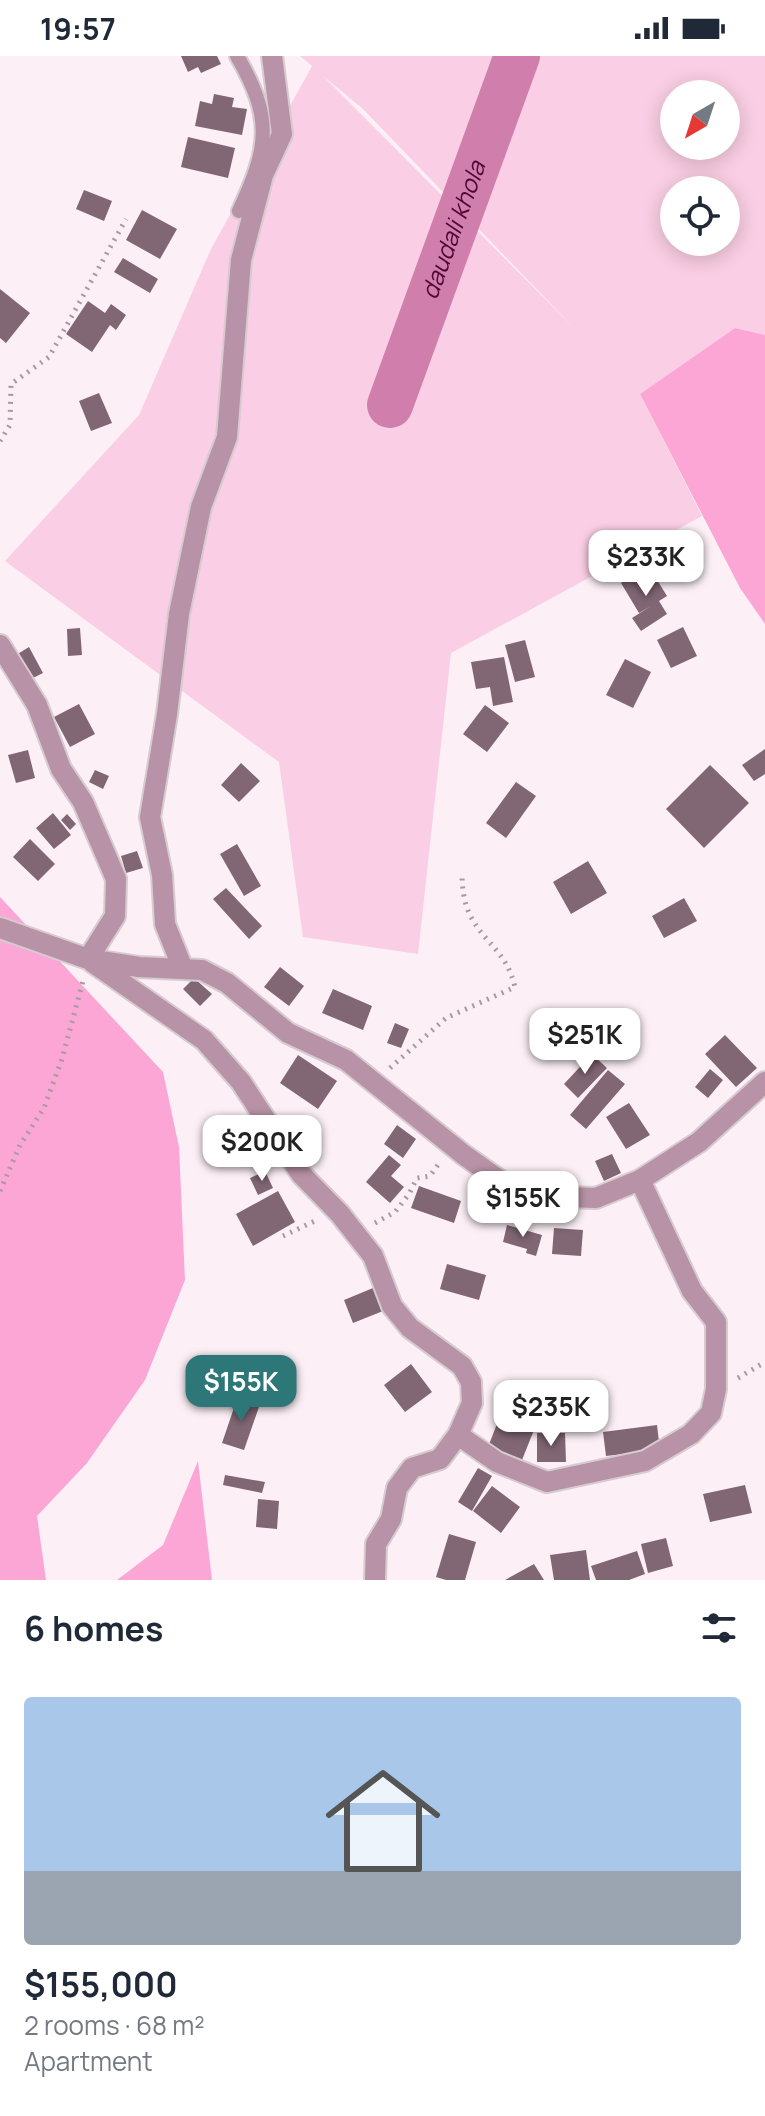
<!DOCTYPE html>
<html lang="en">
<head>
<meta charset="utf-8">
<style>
	body { margin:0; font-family:Manrope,sans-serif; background:#f2f2f3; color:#1f2937; height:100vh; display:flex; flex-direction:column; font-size:30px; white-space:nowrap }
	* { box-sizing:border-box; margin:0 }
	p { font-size:26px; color:#747a83 }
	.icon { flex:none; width:44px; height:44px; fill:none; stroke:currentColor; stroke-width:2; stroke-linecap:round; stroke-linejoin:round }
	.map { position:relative; height:1524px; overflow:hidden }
	.side { display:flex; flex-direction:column; background:#fff; flex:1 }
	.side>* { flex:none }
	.needle { width:52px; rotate:219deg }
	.buttons { position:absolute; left:660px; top:24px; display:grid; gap:16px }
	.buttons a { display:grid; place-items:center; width:80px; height:80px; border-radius:50%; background:#fff; box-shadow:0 4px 20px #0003; font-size:40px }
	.price { position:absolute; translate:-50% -68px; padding:0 18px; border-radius:16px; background:#fff; color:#222; font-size:26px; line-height:52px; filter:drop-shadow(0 2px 4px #0008) }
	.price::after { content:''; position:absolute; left:50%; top:48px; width:24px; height:18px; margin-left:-12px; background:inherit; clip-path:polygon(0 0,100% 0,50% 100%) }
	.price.on { background:#2d7778; color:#fff }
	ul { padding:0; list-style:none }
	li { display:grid; align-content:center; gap:16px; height:424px; padding:0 24px }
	li span { display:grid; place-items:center; height:248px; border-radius:8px; color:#555 }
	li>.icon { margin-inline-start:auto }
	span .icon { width:144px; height:144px; fill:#fffc; stroke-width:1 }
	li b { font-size:34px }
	h2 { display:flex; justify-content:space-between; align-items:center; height:96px; padding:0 24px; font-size:34px }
	.status { display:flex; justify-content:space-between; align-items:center; height:56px; padding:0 40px; background:#fff; direction:ltr }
	.status svg { height:22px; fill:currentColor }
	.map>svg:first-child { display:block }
	.green { fill:#facee4; fill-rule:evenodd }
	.forest { fill:#fca6d5 }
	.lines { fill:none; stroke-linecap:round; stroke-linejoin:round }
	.river { stroke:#d07eac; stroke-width:46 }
	.building { fill:#816774 }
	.service-casing { stroke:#d6cbd0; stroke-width:18 }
	.minor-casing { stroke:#d6cbd0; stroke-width:24 }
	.path { stroke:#a79ba1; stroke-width:5; stroke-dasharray:2 6; stroke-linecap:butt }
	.service { stroke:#b892a6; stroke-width:14 }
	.minor { stroke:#b892a6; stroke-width:20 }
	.labels { text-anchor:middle; stroke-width:7; stroke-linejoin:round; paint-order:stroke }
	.water-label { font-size:24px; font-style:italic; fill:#500437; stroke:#fcf0f6 }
</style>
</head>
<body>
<div class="status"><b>19:57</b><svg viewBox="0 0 49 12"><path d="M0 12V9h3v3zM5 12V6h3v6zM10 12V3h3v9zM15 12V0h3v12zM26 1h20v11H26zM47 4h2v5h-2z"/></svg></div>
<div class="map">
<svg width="765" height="1524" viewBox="0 0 765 1524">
	<rect width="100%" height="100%" fill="#fcf0f6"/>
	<path class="green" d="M300 0H765V279L735 272 640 338 702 460 451 597 418 898 303 881 279 706 5 505 139 359 211 193 312 10ZM323 20 363 53 577 275ZM674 38H726V90H674ZM674 134H726V186H674Z"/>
	<path class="forest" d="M735 272 765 279V568L740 532 640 338Z
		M0 841 163 1016 179 1091 185 1224 145 1324 87 1407 37 1460 46 1524H0Z
		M198 1405 212 1524H117L163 1489Z"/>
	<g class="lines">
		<path class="river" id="s1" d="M390 349 517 0"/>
	</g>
	<path class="building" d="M181 0H217L221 8 201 17 198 11 188 16Z
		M214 38 234 42 232 51 247 53 242 79 195 70 200 45 212 48Z
		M188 81 235 92 228 122 181 111Z
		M84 134 112 145 104 165 76 153Z
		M142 154 177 173 160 203 126 184Z
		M123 202 158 223 150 237 114 216Z
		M0 233 30 257 6 287 0 282Z
		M88 245 105 257 111 248 126 259 116 274 110 269 92 296 66 278Z
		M99 337 112 367 91 375 79 345Z
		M649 511 667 540 659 545 667 558 641 575 632 562 651 550 639 557 621 527Z
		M683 571 697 600 671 612 657 584Z
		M80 572 82 599 68 600 67 573Z
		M525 584 535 621 515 626 505 589Z
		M29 591 43 617 29 624 16 599Z
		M504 601 513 646 493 650 490 631 476 633 471 606Z
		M625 603 651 616 633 652 606 639Z
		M79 648 95 678 70 691 54 661Z
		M485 649 509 667 487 696 463 678Z
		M765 693V718L754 725 742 709Z
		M28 694 35 722 16 727 8 699Z
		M241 707 260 725 239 746 221 729Z
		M710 709 749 747 704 792 666 753Z
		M95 714 109 720 103 733 89 726Z
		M516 726 536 740 506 782 486 767Z
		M53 757 71 779 54 793 36 772Z
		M67 758 76 768 70 774 61 764Z
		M30 783 55 808 38 825 13 801Z
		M237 788 261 830 244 840 220 798Z
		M137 795 143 812 126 817 121 800Z
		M588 805 607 837 571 858 553 826Z
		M226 832 262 870 249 883 213 843Z
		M684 842 697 865 664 882 652 860Z
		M280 911 304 930 289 950 264 931Z
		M194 922 212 938 200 950 183 933Z
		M333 933 372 950 363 974 322 957Z
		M395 967 409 973 401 992 387 987Z
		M725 979 757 1012 736 1031 705 998Z
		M592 998 607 1012 578 1042 564 1028Z
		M298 999 337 1025 318 1053 280 1027Z
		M710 1013 723 1024 708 1042 695 1031Z
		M608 1014 625 1028 586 1073 570 1059Z
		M629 1047 650 1079 626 1093 606 1061Z
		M397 1069 416 1083 403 1102 384 1088Z
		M612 1098 621 1117 604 1125 595 1105Z
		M389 1099 401 1109 391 1120 404 1131 390 1147 366 1126Z
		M265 1115 273 1132 258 1139 250 1122Z
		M419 1130 461 1145 454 1167 411 1152Z
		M278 1135 295 1166 253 1190 236 1158Z
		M507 1169 542 1179 536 1200 526 1197 527 1193 503 1186Z
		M554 1172 583 1174 581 1200 552 1198Z
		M447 1208 486 1219 479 1244 440 1233Z
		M373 1232 383 1255 353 1267 344 1244Z
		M411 1308 432 1336 405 1356 384 1329Z
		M238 1340 260 1348 244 1394 222 1387Z
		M500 1360 534 1374 522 1404 488 1391Z
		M657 1369 660 1394 606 1400 603 1376Z
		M537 1377H565L566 1406H537Z
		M478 1412 492 1420 472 1455 458 1446Z
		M225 1419 265 1426 262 1437 223 1429Z
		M745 1429 752 1457 710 1466 703 1438Z
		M492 1430 520 1451 501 1477 473 1455Z
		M258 1443 279 1445 277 1473 256 1471Z
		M449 1478 476 1486 465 1524H446L436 1521Z
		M666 1482 673 1510 648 1517 641 1488Z
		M586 1494 590 1524H554L550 1499Z
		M637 1495 645 1518 629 1524H596L591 1510Z
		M534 1508 544 1524H505Z"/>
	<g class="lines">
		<defs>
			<path id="service" d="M237 0C273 62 269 91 239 155"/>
			<path id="minor" d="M0 589 37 649 61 713 83 746 116 823 115 860 88 903
				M0 872 88 903 139 911 202 914 227 927 288 977 346 1004 464 1099 505 1128 539 1140 596 1142 640 1124 699 1086 765 1026
				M92 906 204 984 241 1026 301 1118 340 1158 373 1200 392 1250 410 1272 462 1310 471 1326 472 1347 458 1379 440 1403 412 1412 397 1432 391 1463 376 1488 375 1524
				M183 913 165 868 162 819 150 761 167 658 179 558 201 451 227 381 241 204 263 119 282 78 272 0
				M458 1379 497 1406 547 1426 645 1405 691 1378 711 1357 716 1333V1266L692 1235 640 1124"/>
		</defs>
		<use href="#service" class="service-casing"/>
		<use href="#minor" class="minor-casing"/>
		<path class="path" d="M0 385 10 369 11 328 49 301 126 163
			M390 1012 446 962 515 931C506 895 487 890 471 861 464 848 462 832 462 817
			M0 1135 20 1089 44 1052 62 1003 83 925
			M375 1167 395 1156 409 1138 417 1122 430 1120 440 1106
			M283 1180 317 1164
			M738 1322 765 1306"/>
		<use href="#service" class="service"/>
		<use href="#minor" class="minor"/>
	</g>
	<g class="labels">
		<g class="water-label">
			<text dy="8" stroke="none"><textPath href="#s1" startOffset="186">daudali khola</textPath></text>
		</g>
	</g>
</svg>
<div class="buttons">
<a><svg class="needle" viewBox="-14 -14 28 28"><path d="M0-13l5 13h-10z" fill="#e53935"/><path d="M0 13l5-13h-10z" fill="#747a83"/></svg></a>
<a><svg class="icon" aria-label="locate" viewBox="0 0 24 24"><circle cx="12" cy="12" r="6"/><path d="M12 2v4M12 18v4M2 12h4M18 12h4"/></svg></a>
</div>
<b class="price" style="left:646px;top:542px">$233K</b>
<b class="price" style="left:585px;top:1020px">$251K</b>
<b class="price" style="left:262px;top:1127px">$200K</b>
<b class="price" style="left:523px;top:1183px">$155K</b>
<b class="price on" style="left:241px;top:1367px">$155K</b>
<b class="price" style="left:551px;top:1392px">$235K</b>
</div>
<section class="side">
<h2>6 homes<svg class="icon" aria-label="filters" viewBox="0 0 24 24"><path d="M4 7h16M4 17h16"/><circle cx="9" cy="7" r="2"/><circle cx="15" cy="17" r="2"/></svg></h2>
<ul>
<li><span style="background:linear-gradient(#a9c7e8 70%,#9aa5b1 0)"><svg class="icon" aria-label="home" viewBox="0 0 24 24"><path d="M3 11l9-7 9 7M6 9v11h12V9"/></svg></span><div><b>$155,000</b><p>2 rooms · 68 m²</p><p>Apartment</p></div></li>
</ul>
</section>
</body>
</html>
